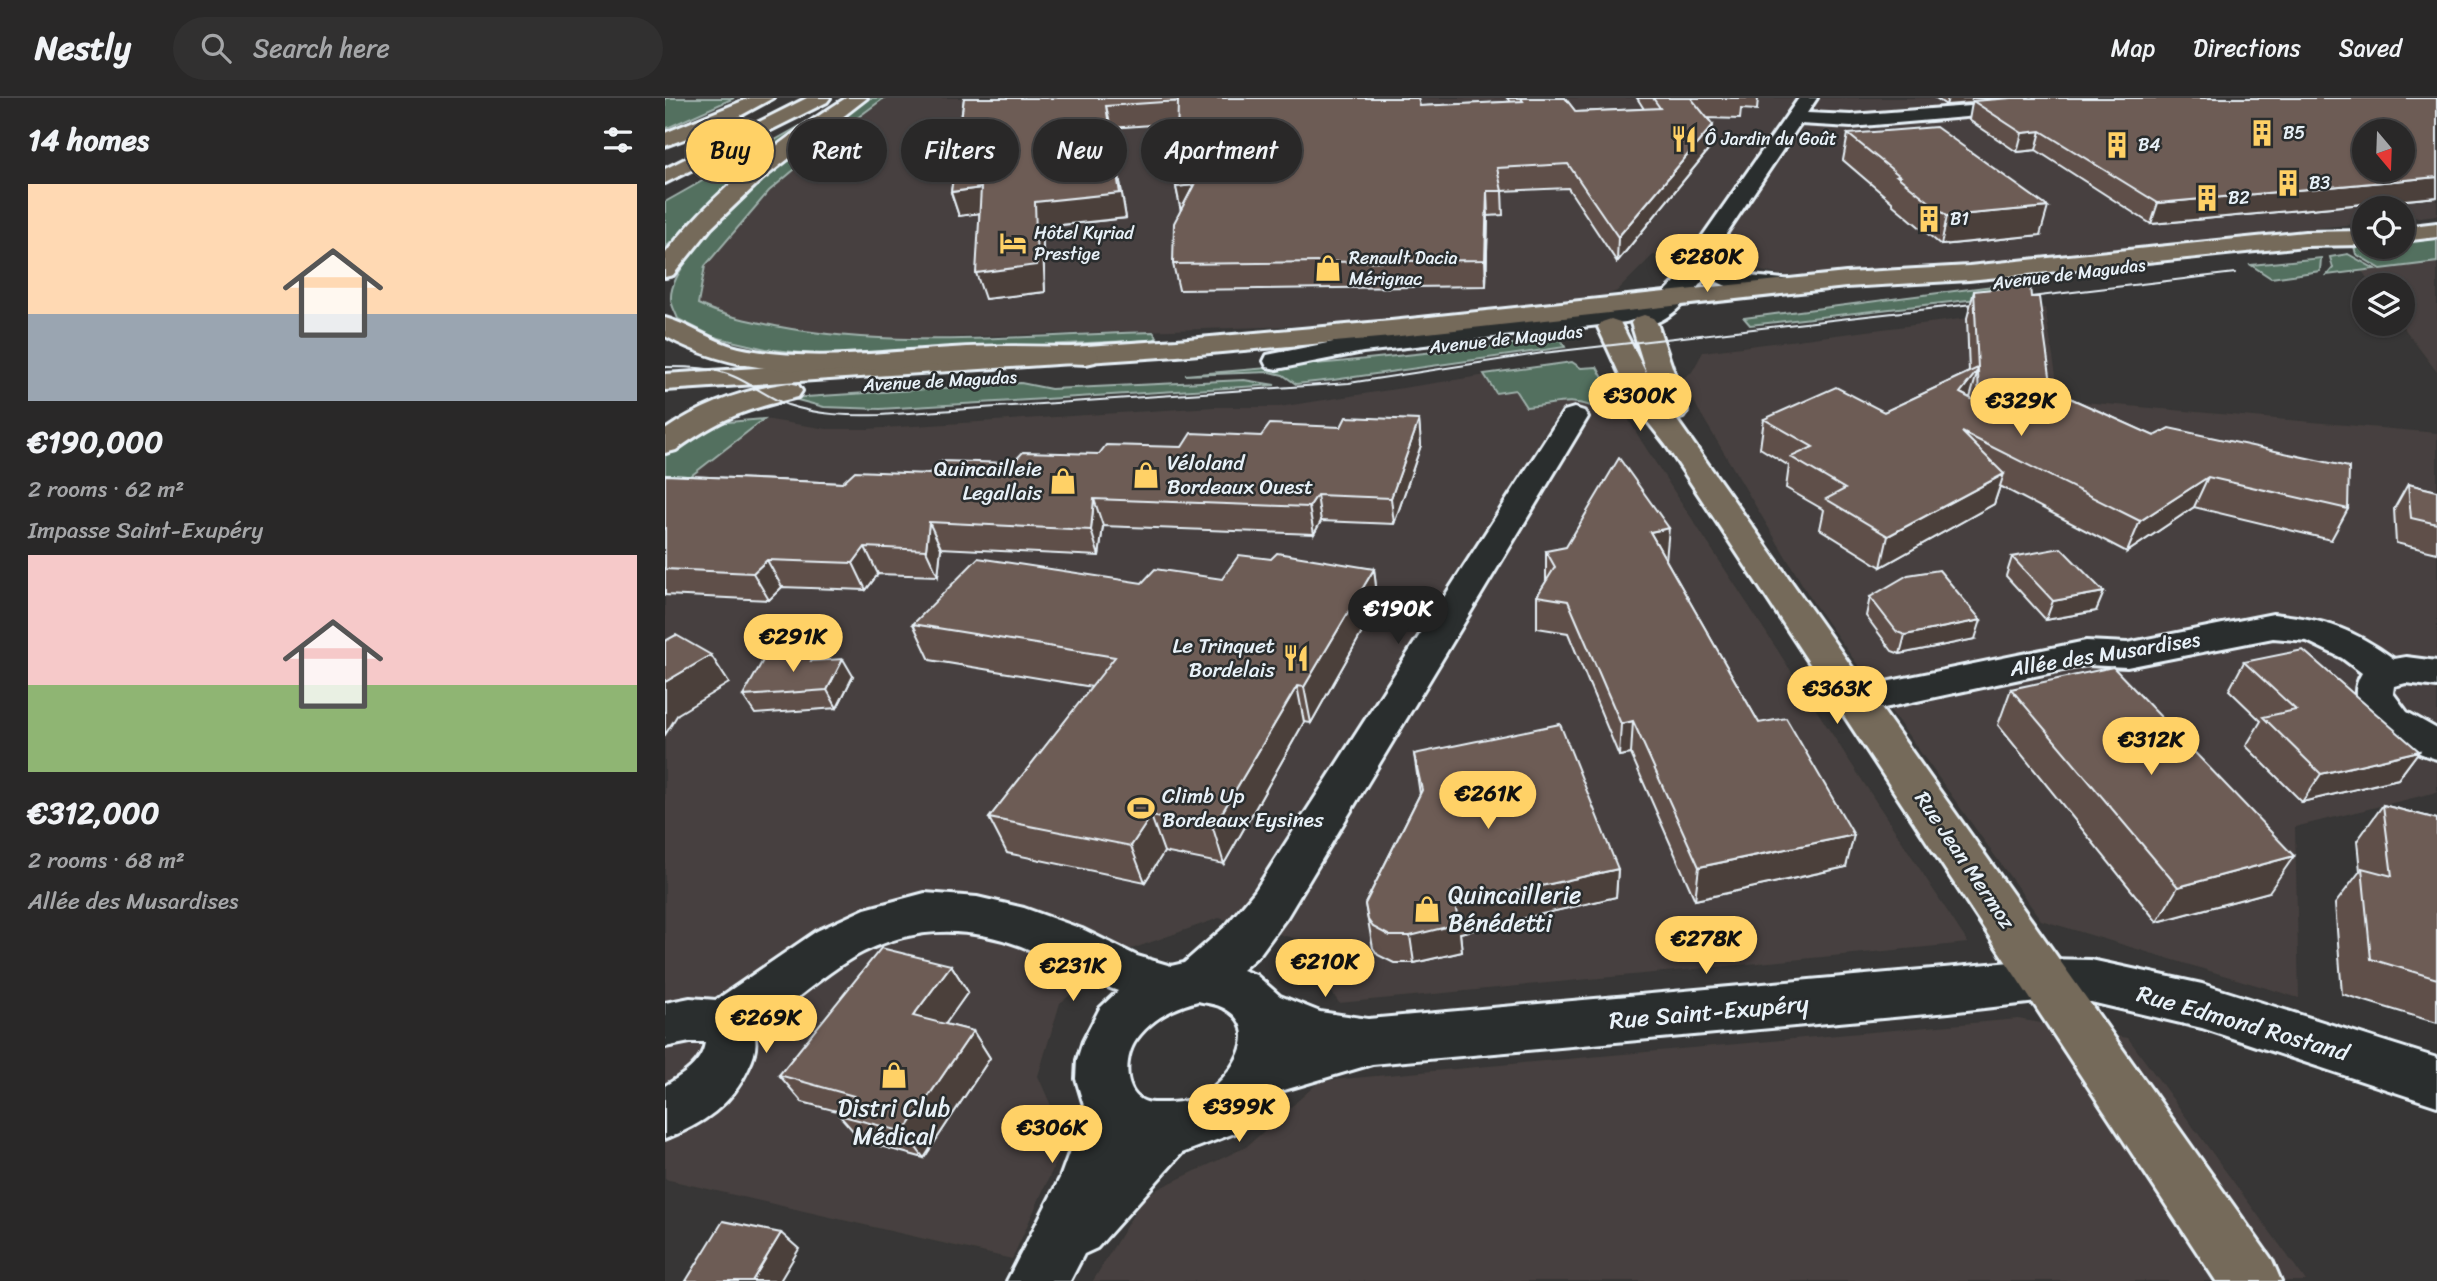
<!DOCTYPE html>
<html lang="en">
<head>
<meta charset="utf-8">
<style>
	body { margin:0; font-family:Sriracha,sans-serif; background:#313030; color:#f1f3f6; height:100vh; display:flex; flex-direction:column; font-size:26px; white-space:nowrap }
	* { box-sizing:border-box; margin:0 }
	p { font-size:23px; color:#a5a6a8 }
	.icon { flex:none; width:38px; height:38px; fill:none; stroke:currentColor; stroke-width:2; stroke-linecap:round; stroke-linejoin:round }
	.map { position:relative; flex:1; overflow:hidden }
	.panel { display:flex; flex-direction:column; background:#292828; width:665px }
	.panel>* { flex:none }
	.guide { position:absolute; left:21px; top:21px; width:665px; height:63px; display:flex; gap:14px }
	.needle { width:46px; rotate:161deg }
	.fabs { position:absolute; left:1687px; top:21px; display:grid; gap:14px }
	.fabs a { display:grid; place-items:center; width:63px; height:63px; border-radius:50%; background:#292828; box-shadow:0 2px 5px #0004,0 0 0 2px #454445; font-size:35px }
	.price { position:absolute; translate:-50% -60px; padding:0 16px; border-radius:24px; background:#ffd166; color:#111; font-size:23px; line-height:46px; filter:drop-shadow(0 2px 4px #0008) }
	.price::after { content:''; position:absolute; left:50%; top:42px; width:21px; height:16px; margin-left:-10px; background:inherit; clip-path:polygon(0 0,100% 0,50% 100%) }
	.price.selected { background:#222; color:#fff }
	ul { padding:0; list-style:none }
	li { display:grid; align-content:center; gap:14px; height:371px; padding:0 28px }
	li span { display:grid; place-items:center; height:217px; border-radius:0px; color:#555 }
	li>.icon { margin-inline-start:auto }
	span .icon { width:126px; height:126px; fill:#fffc; stroke-width:1 }
	li b { font-size:30px }
	h2 { display:flex; justify-content:space-between; align-items:center; height:84px; padding:0 28px; font-size:30px }
	.pill { padding:0 24px; border-radius:32px; background:#292828; box-shadow:0 2px 5px #0004,0 0 0 2px #454445; font-size:24px; line-height:63px }
	.pill.selected { background:#ffd166; color:#111 }
	header { display:flex; align-items:center; gap:42px; box-sizing:border-box; height:98px; padding:0 35px; background:#292828; border-bottom:2px solid #454445 }
	header strong { font-size:33px }
	nav { display:flex; gap:38px; margin-inline-start:auto; font-size:24px }
	.search { width:490px; height:63px; background:#313030; display:flex; align-items:center; gap:18px; box-sizing:border-box; padding:0 24px; border-radius:38px; color:#a5a6a8; font-size:26px }
	main { display:flex; flex:1; min-height:0 }
	.map>svg:first-child { display:block }
	.built { fill:#47413f; fill-rule:evenodd }
	.green { fill:#536f5e; stroke:#9eb0ab; stroke-width:2 }
	.lines { fill:none; stroke-linecap:round; stroke-linejoin:round }
	.minor-casing { stroke:#e8f1f8; stroke-width:6 }
	.major-casing { stroke:#e8f1f8; stroke-width:6 }
	.highway-casing { stroke:#e8f1f8; stroke-width:6 }
	.minor { fill:#2a2d2e; fill-rule:evenodd }
	.major { fill:#746a5a; fill-rule:evenodd }
	.highway { fill:#746a5a; fill-rule:evenodd }
	.tram { stroke:#e8f1f8; stroke-width:2 }
	.wall { fill:#5e4f48; stroke:#e8f1f8; stroke-width:2 }
	.shaded-wall { fill:#4c403b; stroke:#e8f1f8; stroke-width:2 }
	.building { fill:#6d5c54; stroke:#e8f1f8; stroke-width:2; fill-rule:evenodd }
	.labels { text-anchor:middle; stroke-width:5; stroke-linejoin:round; paint-order:stroke }
	.far-poi-label { font-size:18px; fill:#e8f1f8; stroke:#2a2d2e; text-anchor:start }
	.far-street-label { font-size:18px; fill:#e8f1f8; stroke:#2a2d2e }
	.poi-label { font-size:21px; fill:#e8f1f8; stroke:#2a2d2e; text-anchor:start }
	.street-label { font-size:21px; fill:#e8f1f8; stroke:#2a2d2e }
	.near-poi-label { font-size:24px; fill:#e8f1f8; stroke:#2a2d2e; text-anchor:start }
	.near-street-label { font-size:24px; fill:#e8f1f8; stroke:#2a2d2e }
</style>
</head>
<body>
<header>
<strong>Nestly</strong>
<div class="search"><svg class="icon" aria-label="search" viewBox="0 0 24 24"><circle cx="10" cy="10" r="6"/><path d="M15 15l6 6"/></svg>Search here</div>
<nav><a>Map</a><a>Directions</a><a>Saved</a></nav>
</header>
<main>
<section class="panel">
<h2>14 homes<svg class="icon" aria-label="filters" viewBox="0 0 24 24"><path d="M4 7h16M4 17h16"/><circle cx="9" cy="7" r="2"/><circle cx="15" cy="17" r="2"/></svg></h2>
<ul>
<li><span style="background:linear-gradient(#ffd9b3 60%,#9aa5b1 0)"><svg class="icon" aria-label="home" viewBox="0 0 24 24"><path d="M3 11l9-7 9 7M6 9v11h12V9"/></svg></span><div><b>€190,000</b><p>2 rooms · 62 m²</p><p>Impasse Saint-Exupéry</p></div></li>
<li><span style="background:linear-gradient(#f6c9c9 60%,#8fb573 0)"><svg class="icon" aria-label="home" viewBox="0 0 24 24"><path d="M3 11l9-7 9 7M6 9v11h12V9"/></svg></span><div><b>€312,000</b><p>2 rooms · 68 m²</p><p>Allée des Musardises</p></div></li>
</ul>
</section>
<div class="map">
<svg width="1772" height="1183" viewBox="0 0 1772 1183">
	<rect width="100%" height="100%" fill="#373636"/>
	<filter id="ink" filterUnits="userSpaceOnUse"><feTurbulence type="fractalNoise" baseFrequency=".0143" numOctaves="2"/><feDisplacementMap in="SourceGraphic" scale="14" xChannelSelector="R" yChannelSelector="G"/><feConvolveMatrix kernelMatrix="1 2 1 2 8 2 1 2 1" color-interpolation-filters="sRGB"/></filter>
	<g filter="url(#ink)">
		<path class="built" d="M219 0H1772V117L1738 121V110H1699V125L1331 165 1120 178 1060 165 988 157 952 193 932 201 693 226 228 241 146 235 55 217 33 206 40 168 104 93 180 29ZM1699 33H1738V72H1699Z
			M1772 164V274L1736 226 1738 187H1707L1697 173Z
			M1380 210 1395 302 1772 335V694L1630 729 1634 900 1376 822 1149 506 1033 311 1018 280 1027 274 1038 254Z
			M907 264 916 270 932 269 977 344 1303 845 674 905 632 841 554 820 461 853 395 905 373 978 401 1042 347 1161 0 1081V398L99 321 162 331H202L548 309H614Z
			M1353 921 1463 940 1641 1183H428L480 1097 581 1049 655 983Z"/>
		<path class="green" d="M0 0H69L0 31Z
			M204 0H219L180 29 104 93 40 168 33 206C58 218 82 222 110 228 233 252 363 237 488 234L492 239 489 242 155 257 101 251 49 239 13 221C11 215 6 207 6 201 2 152 162 24 204 0Z
			M165 11 53 101 0 150V104Z
			M1772 139V164L1716 171 1691 156 1689 148 1738 149V143Z
			M1683 156 1710 171 1662 177 1668 170 1665 159Z
			M1656 160 1655 173 1606 180 1586 167Z
			M1351 185 1364 195 1085 227 1079 220Z
			M896 241 900 249 668 282 631 286 618 277 605 274 520 277 673 264Z
			M907 264 916 270 932 269 947 297 937 312C904 298 893 307 861 309L850 292 831 295 819 276Z
			M579 282 610 287 215 311 159 309 125 300 356 285 386 291Z
			M99 321 0 398V358L51 325Z"/>
		<g class="lines">
			<defs>
				<path id="minor" d="M1134 0H1152L1142 15 1186 17 1358 4 1367 9 1358 14 1186 29 1135 26 1059 139 1052 159C1070 185 1102 176 1128 183L1131 188 1128 193C1103 199 1062 194 1042 177 1029 194 1010 219 989 225L978 219 961 224 698 254 612 271 602 269 599 263 602 257 698 238 958 209 998 196 1017 177 1028 162 1037 139Z
					M909 310 919 313 923 319 622 819 595 856 577 872 591 877 615 898 655 914 703 921 1381 861 1426 862 1537 886 1772 960V1008L1537 930 1426 904 1381 903 1284 914 707 966 609 995 600 1010 575 1033 517 1055 432 1150 419 1156 405 1183H342L395 1080 420 1011 411 981 412 962 418 943 435 910 453 893C419 881 390 861 356 848 297 826 242 829 187 860 155 879 121 911 88 932 93 945 90 957 84 969 67 1007 38 1026 0 1041V988C16 978 38 965 40 944H25L0 949V905L25 900 51 902 152 833 200 811 260 795 312 799 359 810 417 831 472 858 506 868 519 865 561 828 590 793 895 319 899 313ZM533 903C541 905 552 906 559 910 601 932 564 982 536 998 522 1005 505 1005 489 1005 458 1005 457 961 471 942 486 921 509 909 533 903Z
					M1608 516C1658 521 1688 531 1729 561L1741 559 1772 563V589L1741 585 1729 588 1728 595 1742 614 1772 631V661C1739 652 1670 618 1697 575L1677 560 1642 543 1608 540 1462 569 1421 567 1191 616 1177 612 1172 603 1177 594 1191 590 1421 543 1462 545Z"/>
				<path id="major" d="M1772 125V139L1738 143V129Z
					M1699 133V147L1640 148 1304 182 1181 189 726 239 512 258 0 292V276L512 242 726 223 1181 175 1304 168 1640 134Z
					M979 217 988 220 992 225 1022 313 1018 319 1011 321 1607 1162 1616 1183H1551L1001 347 968 305 933 229 937 224 946 221 955 224 982 277 966 225 970 220Z"/>
				<path id="highway" d="M85 0H108L60 26 0 48V35Z
					M142 0H165L162 4 0 85V71Z
					M181 0H202L96 82 46 130 8 177 0 179V156C48 93 115 42 181 0Z
					M0 220C26 227 47 244 74 250 143 265 218 254 287 250 332 247 376 248 421 250L430 252 434 258 430 264 421 266C389 265 357 263 325 264 217 268 99 294 0 238Z
					M123 285 133 287 137 293 133 299C79 312 57 319 11 352L0 355V332C38 306 78 292 123 285Z"/>
			</defs>
			<use href="#minor" class="minor-casing"/>
			<use href="#major" class="major-casing"/>
			<use href="#highway" class="highway-casing"/>
			<use href="#minor" class="minor"/>
			<use href="#major" class="major"/>
			<use href="#highway" class="highway"/>
			<path class="tram" d="M1349 201 1570 175
				M0 269C23 269 49 269 70 279 88 287 104 300 123 307 153 317 184 318 215 317L684 285 878 255 1325 204"/>
		</g>
		<path class="wall" d="M299 0 755 8 845 4 842 0H900L911 14 979 11 972 0H1093L1092 12 1076 11 1075 21 1042 20 1048 27 1046 49 952 164 903 90 837 93 838 117 823 118 821 188 514 192 508 166 516 113 511 89 513 25 446 30 461 120 377 129 380 194 320 201 314 115 294 118 286 94Z
			M1271 0H1772V99L1486 126 1371 52 1352 54 1304 22 1307 5 1281 7Z
			M1183 36 1375 137 1276 147 1227 106V104L1178 62Z
			M1309 193 1366 199 1387 292 1489 338 1683 411 1666 442 1529 409 1462 454 1335 388 1329 406 1216 469 1155 431 1159 412 1121 390 1124 368 1095 350 1099 321 1219 314 1304 274 1302 220Z
			M754 322 756 347 729 426 656 423 649 436 438 428 434 458 276 450 273 478 213 476 201 492 117 489 104 502 0 497V377L177 385 348 365 517 349 676 329Z
			M1743 386 1772 393V455L1731 445 1729 411Z
			M881 453 1001 462 1094 625 1181 769 1030 802 966 656 954 658 903 535 872 530V498L881 484Z
			M1347 459 1431 513 1381 522 1341 478Z
			M606 461 709 471 713 506 646 625 639 624 559 766 499 754 480 784 342 755 324 720 427 589 265 562 248 526 477 485 557 481Z
			M1205 499 1310 541 1235 556 1227 553 1201 518Z
			M155 562 188 578 172 610 90 616 78 598Z
			M1579 564 1754 653 1733 681 1637 704 1581 648 1596 623 1564 592Z
			M1346 591 1604 794 1492 824 1333 627Z
			M749 656 953 771 951 799 795 835 797 854 749 865H729L713 857 708 850 700 806 755 696Z
			M1718 707 1772 721V925L1677 896 1670 806 1695 773 1692 743Z
			M286 867 303 894 280 926 308 933 325 960 259 1060 197 1043 174 1017 176 1014 137 1004 114 977Z"/>
		<path class="shaded-wall" d="M1283 0H1370L1308 3 1307 5 1281 7Z
			M441 8 446 30 461 120 377 129 380 194 320 201 311 175Z
			M1048 27 1046 49 952 164 953 139Z
			M1376 33 1371 52 1352 54 1357 35Z
			M1772 79V99L1486 126 1493 105Z
			M529 87 516 113 511 89Z
			M316 90 324 114 294 118 286 94Z
			M822 93 823 118 821 188 820 162Z
			M1383 109 1375 137 1276 147 1282 118Z
			M1313 272 1305 300 1295 295Z
			M754 322 756 347 729 426 726 400Z
			M1339 376 1329 406 1216 469 1223 438Z
			M1543 379 1529 409 1462 454 1475 423Z
			M652 397 656 423 649 436 644 409Z
			M429 401 438 428 434 458 426 432Z
			M264 424 276 450 273 478 261 452Z
			M1004 430 1001 462 985 434Z
			M200 449 213 476 201 492 188 465Z
			M102 462 117 489 104 502 88 475Z
			M709 471 713 506 646 625 639 589Z
			M1439 494 1431 513 1381 522 1388 503Z
			M1316 522 1310 541 1235 556 1240 537Z
			M150 554 160 572 146 563Z
			M46 557 64 585 13 616 0 637V584Z
			M178 561 188 578 172 610 162 592Z
			M632 588 639 624 559 766 548 730Z
			M968 623 966 656 954 658 956 626Z
			M1754 653 1733 681 1637 704 1656 676Z
			M486 718 499 754 480 784 466 748Z
			M1189 737 1181 769 1030 802 1034 769Z
			M1629 758 1604 794 1492 824 1513 789Z
			M953 771 951 799 795 835 797 854 749 865 745 838 790 807Z
			M286 867 303 894 267 945 248 918Z
			M308 933 325 960 259 1060 239 1034Z
			M116 1135 134 1151 115 1183H87Z"/>
		<path class="building" d="M299 0H753L755 8 858 3 856 0H900L911 14 995 10 988 0H1026L1048 27 953 139 903 66 832 70 837 93H822L820 162 508 166 509 125 529 87 511 89 513 3 441 8 455 95 370 104 372 167 311 175 316 90 286 94Z
			M1347 0H1772V79L1493 105 1376 33 1357 35 1308 3ZM1699 33H1738V72H1699Z
			M1271 29 1383 109 1282 118 1232 78H1235L1183 36Z
			M1365 187 1366 199H1374L1387 292 1489 338 1504 330 1684 369 1683 411 1543 379 1475 423 1297 334 1339 376 1223 438 1161 401 1180 391 1126 359 1148 349 1099 321 1171 289 1219 314 1313 270 1309 193ZM1313 272 1314 305 1295 295Z
			M681 319 754 322 726 400 652 397 644 409 429 401 426 432 264 424 261 452 200 449 188 465 102 462 88 475 0 471V377L177 385 190 373 264 376 275 363 348 365 358 354 434 356 441 347 517 349 526 335 596 338 605 326 676 329Z
			M954 360 1004 430 985 434 1094 625 1121 620 1189 737 1034 769 968 623 956 626 903 503 872 498 890 469 881 453 901 449Z
			M1743 386 1772 393V426L1746 420Z
			M1396 450 1439 494 1388 503 1347 459Z
			M612 455 709 471 639 589 632 588 548 730 486 718 466 748 324 720 450 559 248 526 313 460 477 485 490 471 557 481 574 457 606 461Z
			M1274 472 1316 522 1240 537 1232 534 1205 499 1243 477Z
			M11 537 46 557 0 584V543Z
			M1638 552 1754 653 1656 676 1598 619 1631 612 1579 564Z
			M150 554 146 563 178 561 162 592 78 598 101 557Z
			M1448 569 1629 758 1513 789 1346 591Z
			M895 626 953 771 790 807 794 826 745 838H725L708 829 703 822 700 806 757 692 749 656Z
			M1718 707 1772 721V881L1706 861 1697 770 1727 778Z
			M216 850 286 867 248 918 308 933 239 1034 174 1017 189 998 114 977Z
			M58 1123 116 1135 87 1183H21Z"/>
	</g>
	<defs>
		<symbol id="building-bare" viewBox="-9 -9 18 18"><path d="M-4-6H4V6H1V3H-1V6H-4ZM-2.5-4.3h1.7v1.8h-1.7ZM.8-4.3h1.7v1.8H.8ZM-2.5-1h1.7V.8h-1.7ZM.8-1h1.7V.8H.8Z" fill="#ffd166" stroke="#2a2d2e" stroke-width="2.5" paint-order="stroke"/></symbol>
		<symbol id="restaurant-bare" viewBox="-9 -9 18 18"><path d="M-5-6h1v4h1v-4h1v4h1v-4h1v5L-1.5 .5V6h-2V.5L-5-1ZM5-6V6H3V1.5H1.5Q1.5-4 5-6Z" fill="#ffd166" stroke="#2a2d2e" stroke-width="2.5" paint-order="stroke"/></symbol>
		<symbol id="hotel-bare" viewBox="-9 -9 18 18"><path d="M-6-4.5h1.5V1H6V5H4.5V3h-9V5H-6ZM-4 0a1.8 1.8 0 1 1 3.6 0ZM.5 0V-2.5h3Q6-2.5 6 0Z" fill="#ffd166" stroke="#2a2d2e" stroke-width="2.5" paint-order="stroke"/></symbol>
		<symbol id="shop-bare" viewBox="-9 -9 18 18"><path d="M-5-2.5h2.3a2.7 3.5 0 0 1 5.4 0H5L5.5 6h-11ZM-1.5-2.5h3a1.5 2.3 0 0 0-3 0Z" fill="#ffd166" stroke="#2a2d2e" stroke-width="2.5" paint-order="stroke"/></symbol>
		<symbol id="stadium-bare" viewBox="-9 -9 18 18"><path d="M0-5a6.5 5 0 1 0 0 10a6.5 5 0 1 0 0-10ZM-3.5-1.8h7v3.6h-7Z" fill="#ffd166" stroke="#2a2d2e" stroke-width="2.5" paint-order="stroke"/></symbol>
	</defs>
	<g fill-rule="evenodd">
		<use href="#building-bare" x="1578" y="16" width="38" height="38"/>
		<use href="#restaurant-bare" x="1000" y="22" width="38" height="38"/>
		<use href="#building-bare" x="1433" y="28" width="38" height="38"/>
		<use href="#building-bare" x="1604" y="66" width="38" height="38"/>
		<use href="#building-bare" x="1523" y="81" width="38" height="38"/>
		<use href="#building-bare" x="1245" y="102" width="38" height="38"/>
		<use href="#hotel-bare" x="329" y="126" width="38" height="38"/>
		<use href="#shop-bare" x="644" y="151" width="38" height="38"/>
		<use href="#shop-bare" x="462" y="358" width="38" height="38"/>
		<use href="#shop-bare" x="379" y="364" width="38" height="38"/>
		<use href="#restaurant-bare" x="612" y="541" width="38" height="38"/>
		<use href="#stadium-bare" x="457" y="691" width="38" height="38"/>
		<use href="#shop-bare" x="743" y="792" width="38" height="38"/>
		<use href="#shop-bare" x="210" y="958" width="38" height="38"/>
	</g>
	<g class="labels">
		<g class="far-poi-label">
			<text x="1618" y="41">B5</text>
			<text x="1040" y="47">Ô Jardin du Goût</text>
			<text x="1473" y="53">B4</text>
			<text x="1644" y="91">B3</text>
			<text x="1563" y="106">B2</text>
			<text x="1285" y="127">B1</text>
			<text x="369" y="141">Hôtel Kyriad<tspan x="369" dy="21">Prestige</tspan></text>
			<text x="684" y="166">Renault Dacia<tspan x="684" dy="21">Mérignac</tspan></text>
		</g>
		<g class="far-street-label">
			<text transform="translate(1404 176) rotate(-7)" y="6">Avenue de Magudas</text>
			<text transform="translate(841 241) rotate(-6)" y="6">Avenue de Magudas</text>
			<text transform="translate(275 283) rotate(-3)" y="6">Avenue de Magudas</text>
		</g>
		<g class="poi-label">
			<text x="502" y="372">Véloland<tspan x="502" dy="24">Bordeaux Ouest</tspan></text>
			<text x="377" y="378" text-anchor="end">Quincailleie<tspan x="377" dy="24">Legallais</tspan></text>
			<text x="610" y="555" text-anchor="end">Le Trinquet<tspan x="610" dy="24">Bordelais</tspan></text>
			<text x="497" y="705">Climb Up<tspan x="497" dy="24">Bordeaux Eysines</tspan></text>
		</g>
		<g class="street-label">
			<text transform="translate(1440 556) rotate(-9)" y="7">Allée des Musardises</text>
			<text transform="translate(1300 762) rotate(56)" y="7">Rue Jean Mermoz</text>
		</g>
		<g class="near-poi-label">
			<text x="783" y="805">Quincaillerie<tspan x="783" dy="28">Bénédetti</tspan></text>
			<text x="229" y="1018" text-anchor="middle">Distri Club<tspan x="229" dy="28">Médical</tspan></text>
		</g>
		<g class="near-street-label">
			<text transform="translate(1044 914) rotate(-5)" y="8">Rue Saint-Exupéry</text>
			<text transform="translate(1578 925) rotate(16)" y="8">Rue Edmond Rostand</text>
		</g>
	</g>
</svg>
<div class="fabs">
<a><svg class="needle" viewBox="-14 -14 28 28"><path d="M0-13l5 13h-10z" fill="#e53935"/><path d="M0 13l5-13h-10z" fill="#a5a6a8"/></svg></a>
<a><svg class="icon" aria-label="locate" viewBox="0 0 24 24"><circle cx="12" cy="12" r="6"/><path d="M12 2v4M12 18v4M2 12h4M18 12h4"/></svg></a>
<a><svg class="icon" aria-label="layers" viewBox="0 0 24 24"><path d="M12 4l9 5-9 5-9-5zM3 14l9 5 9-5"/></svg></a>
</div>
<b class="price" style="left:1042px;top:196px">€280K</b>
<b class="price" style="left:975px;top:335px">€300K</b>
<b class="price" style="left:1356px;top:340px">€329K</b>
<b class="price selected" style="left:733px;top:548px">€190K</b>
<b class="price" style="left:128px;top:576px">€291K</b>
<b class="price" style="left:1172px;top:628px">€363K</b>
<b class="price" style="left:1486px;top:679px">€312K</b>
<b class="price" style="left:823px;top:733px">€261K</b>
<b class="price" style="left:1041px;top:878px">€278K</b>
<b class="price" style="left:660px;top:901px">€210K</b>
<b class="price" style="left:408px;top:905px">€231K</b>
<b class="price" style="left:101px;top:957px">€269K</b>
<b class="price" style="left:574px;top:1046px">€399K</b>
<b class="price" style="left:387px;top:1067px">€306K</b>
<div class="guide">
<a class="pill selected">Buy</a>
<a class="pill">Rent</a>
<a class="pill">Filters</a>
<a class="pill">New</a>
<a class="pill">Apartment</a>
</div>
</div>
</main>
</body>
</html>
